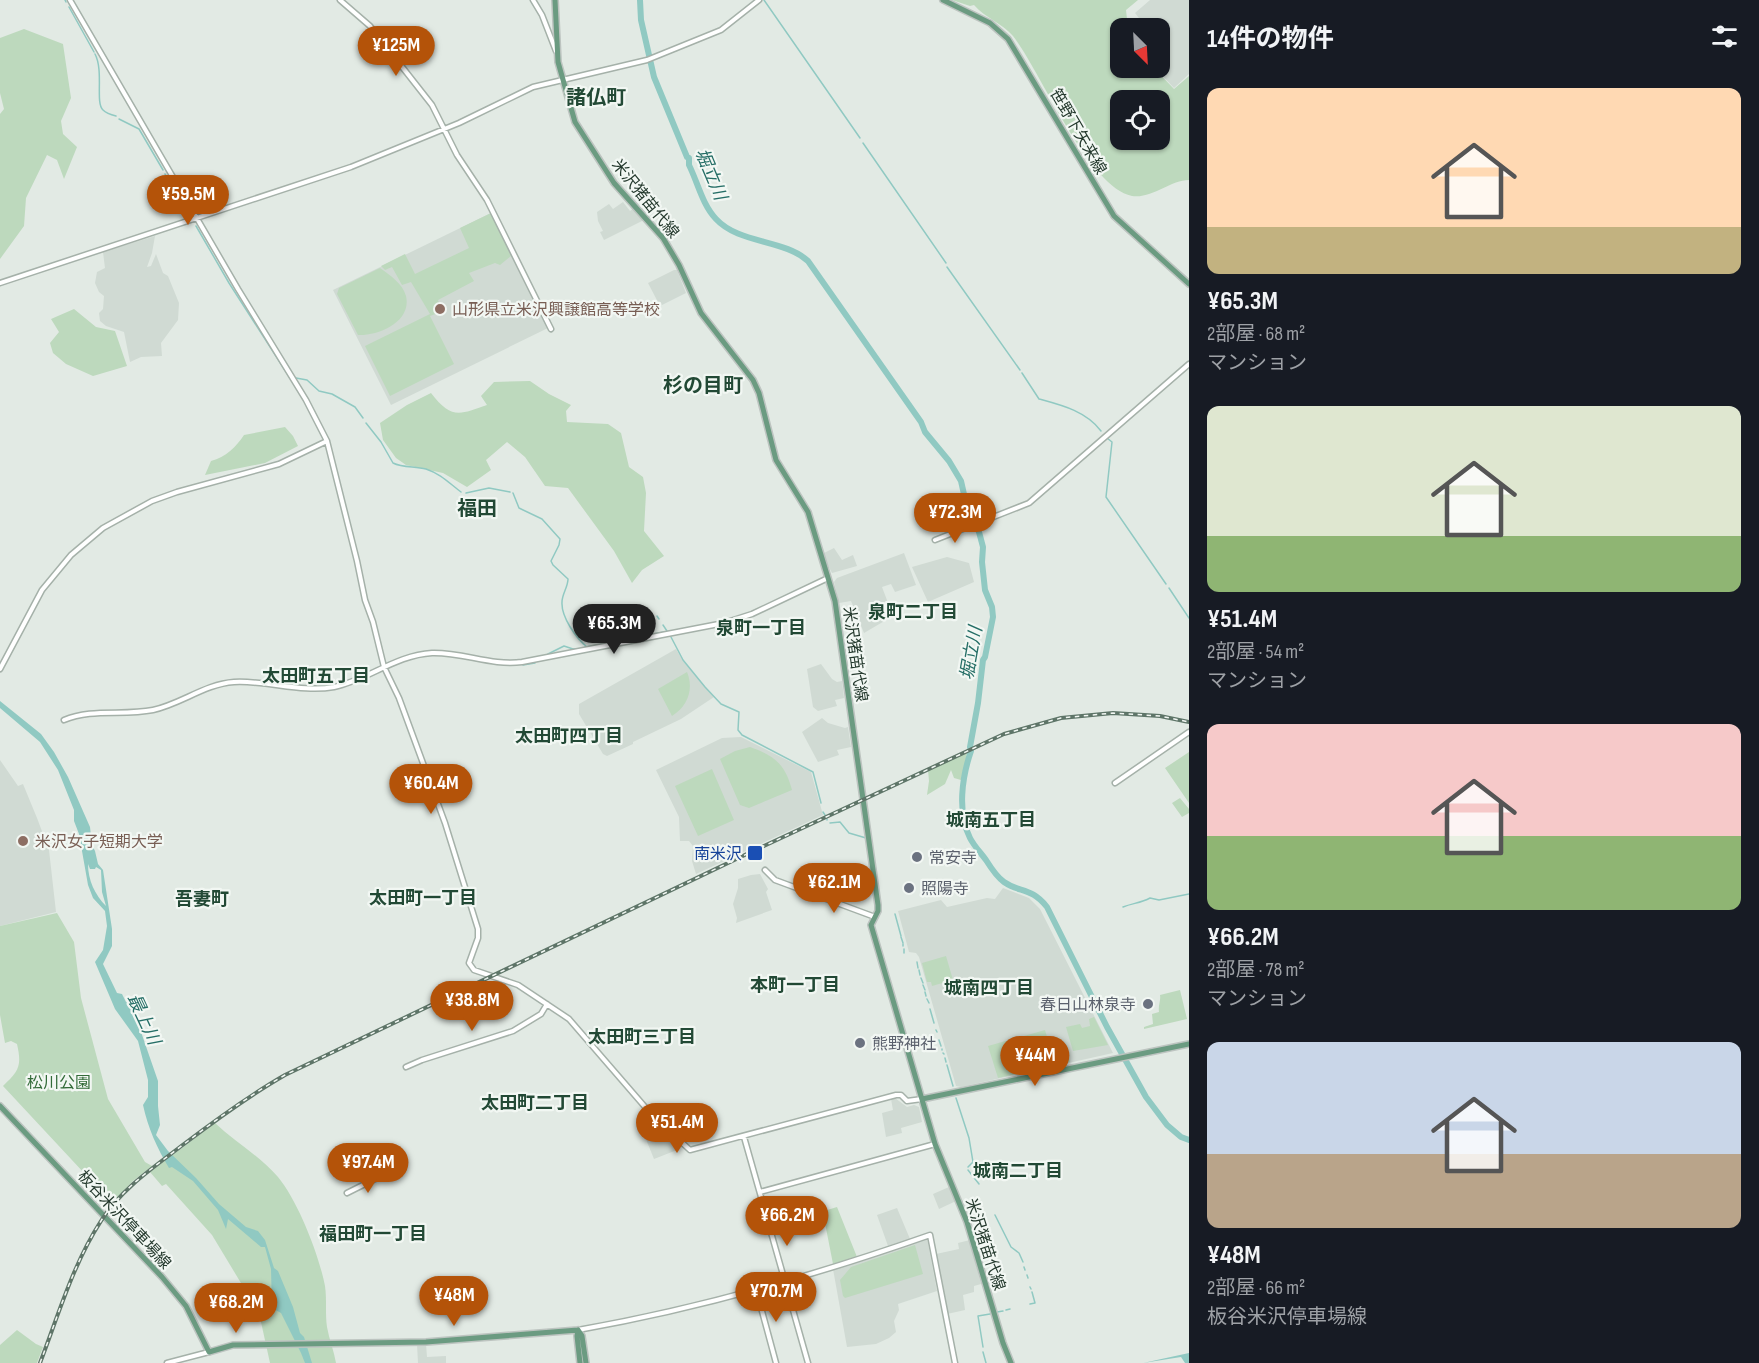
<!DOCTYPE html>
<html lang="ja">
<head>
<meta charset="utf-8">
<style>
	body { margin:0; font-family:"Sofia Sans Condensed","Noto Sans JP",sans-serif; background:#20242c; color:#f1f3f6; height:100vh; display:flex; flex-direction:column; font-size:22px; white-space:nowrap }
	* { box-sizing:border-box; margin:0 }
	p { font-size:20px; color:#9ea1a6 }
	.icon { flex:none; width:33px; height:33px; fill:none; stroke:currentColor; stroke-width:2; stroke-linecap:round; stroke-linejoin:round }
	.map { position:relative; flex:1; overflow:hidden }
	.sheet { display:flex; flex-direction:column; background:#171b24; width:570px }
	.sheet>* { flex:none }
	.needle { width:39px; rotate:156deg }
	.fabs { position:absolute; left:1110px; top:18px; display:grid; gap:12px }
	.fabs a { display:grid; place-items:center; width:60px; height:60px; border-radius:12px; background:#171b24; box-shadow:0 2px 4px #0004; font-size:30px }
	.price { position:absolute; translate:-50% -51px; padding:0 14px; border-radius:21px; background:#b45309; color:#fff; font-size:20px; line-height:39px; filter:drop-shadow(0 2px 3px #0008) }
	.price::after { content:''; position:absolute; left:50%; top:36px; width:18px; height:14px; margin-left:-9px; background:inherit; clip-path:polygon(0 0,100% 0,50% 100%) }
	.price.selected { background:#222; color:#fff }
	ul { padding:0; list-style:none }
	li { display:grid; align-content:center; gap:12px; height:318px; padding:0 18px }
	li span { display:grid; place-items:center; height:186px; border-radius:12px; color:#555 }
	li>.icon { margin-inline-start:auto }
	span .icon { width:108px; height:108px; fill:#fffc; stroke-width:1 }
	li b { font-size:26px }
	h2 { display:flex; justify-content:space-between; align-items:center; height:72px; padding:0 18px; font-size:26px }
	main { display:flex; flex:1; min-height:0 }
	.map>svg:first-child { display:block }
	.built { fill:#d0dad3 }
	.green { fill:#bdd9bd; fill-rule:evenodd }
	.water { fill:#90c9c2; fill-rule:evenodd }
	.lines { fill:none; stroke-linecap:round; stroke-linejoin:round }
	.stream { stroke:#90c9c2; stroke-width:1.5 }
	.river { stroke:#90c9c2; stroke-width:6 }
	.minor-casing { stroke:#a5b1a9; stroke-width:7 }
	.major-casing { stroke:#bdc4c0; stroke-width:8 }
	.minor { stroke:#fff; stroke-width:4 }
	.major { stroke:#6b9b81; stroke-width:5 }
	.rail-casing { stroke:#5e7568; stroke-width:4 }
	.rail { stroke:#f2f7f3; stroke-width:1.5; stroke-dasharray:4.5; stroke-linecap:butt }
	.education-dot { fill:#8d6e63; stroke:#f2f7f3; stroke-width:2 }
	.transit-dot { fill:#1a4fb4; stroke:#f2f7f3; stroke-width:2 }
	.worship-dot { fill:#6b7280; stroke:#f2f7f3; stroke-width:2 }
	.labels { text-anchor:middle; stroke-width:4.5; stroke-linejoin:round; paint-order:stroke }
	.street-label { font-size:16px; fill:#24392d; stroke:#f2f7f3 }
	.education-label { font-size:16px; fill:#785e54; stroke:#f2f7f3; text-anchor:start }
	.transit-label { font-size:16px; fill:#164399; stroke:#f2f7f3; text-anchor:end }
	.worship-label { font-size:16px; fill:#5b616d; stroke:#f2f7f3; text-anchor:start }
	.park-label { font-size:16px; fill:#336b39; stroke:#f2f7f3 }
	.water-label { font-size:18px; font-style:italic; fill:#256e66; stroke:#f2f7f3 }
	.neighbourhood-label { font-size:18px; font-weight:bold; fill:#224935; stroke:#f2f7f3 }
	.quarter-label { font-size:20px; font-weight:bold; fill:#224935; stroke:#f2f7f3 }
</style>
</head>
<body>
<main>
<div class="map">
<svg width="1189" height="1363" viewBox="0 0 1189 1363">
	<rect width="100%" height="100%" fill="#e2eae4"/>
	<path class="built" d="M1150 0H1189V74L1174 88 1155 68H1160V28H1147L1135 13Z
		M623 202 630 211 634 208 644 220 604 240 600 232 603 231 598 221 597 212 609 204 613 209Z
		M491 213 548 328 391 405 333 290Z
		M155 236 152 253 147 267 151 266 156 254 163 273 168 276 179 303 178 320 161 343 162 356 141 357 130 362 124 332 106 326 100 321 99 313 103 309 104 296 99 292 95 283 97 272 105 268 103 252Z
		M674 270H677L686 293 660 306 648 283Z
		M834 548 842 560 853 555 857 566 832 573 822 554Z
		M904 553 916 585 895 592 891 584 882 587 893 616 864 633 851 601 839 603 834 582 837 578Z
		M947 557 969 563 974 582 928 602 912 567Z
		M676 649 683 661 714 697 681 719 633 742V744L607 756 603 754 579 714V704Z
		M821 664 832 679 837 682 842 681 844 698 835 700 837 706 818 711 813 707 807 669Z
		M822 718 828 723 845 728 848 727 851 747 837 750 839 755 818 762 802 732Z
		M741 737 811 772 823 815 696 874 692 861 693 846 689 841H680L679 817 656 770 722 738Z
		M0 760 18 786 23 784 37 818 49 850 56 912 0 926Z
		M760 874 768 889 766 892 772 910 736 923 737 918 733 904 738 888V879L751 875Z
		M1003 888 1029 898 1040 909 1113 1053 961 1087 956 1086 919 957 916 953 909 952 898 911 941 900 947 907 987 898 995 899Z
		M895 1098 907 1107 914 1105 919 1107 922 1122 901 1128 902 1133 886 1137 882 1113 893 1110 891 1099Z
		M651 1117 668 1136 677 1150 654 1159 639 1122Z
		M949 1187 956 1201 939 1209 933 1194Z
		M897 1208 910 1239 888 1246 877 1215Z
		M927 1238 937 1291 898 1304 899 1310 894 1321 896 1332 889 1338 876 1344 847 1347 833 1269Z
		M970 1240 981 1284 974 1286V1292L963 1295 965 1310 947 1314 936 1254 959 1249 958 1243Z
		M417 1344H426L427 1357 446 1356V1363H418Z"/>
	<path class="green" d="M952 0H1138L1126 10 1128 28H1120V68H1154L1174 89 1189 76V180C1170 180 1152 199 1132 196 1088 187 1041 72 1013 36 1002 23 985 18 974 5L970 6ZM1120 100H1160V140H1120Z
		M24 29 63 44 71 98 61 121 63 134 77 147 64 179 57 160 47 155 26 198 24 226 0 259V114L4 109 0 93V38Z
		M491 213 511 256 500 265 495 263 469 273 474 281 438 300 440 306 438 313 430 316 454 364 390 396 365 346 430 314 411 282 402 285 392 267 385 270 381 266 405 254 415 274 469 248 460 228Z
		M380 268C390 275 403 284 406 296 412 322 378 336 358 335L337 294 339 288Z
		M74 309 96 327 115 331 127 366 93 376 66 364 53 353 50 343 59 332 51 319Z
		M530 381 549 394 571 405 566 411 567 422 608 424 621 433 629 467 643 477 646 493 644 531 664 556 642 570 632 583 614 551 568 488 545 486 525 457 507 442 486 460 491 470 467 487 443 473 406 465 396 458 383 440 380 423 407 405 431 393C451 419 459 415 487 405L481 396 494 382Z
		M285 427 293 436 298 446 265 463 205 475 211 461C226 457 236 447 244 435Z
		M687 672C694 689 688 706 672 716L658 689Z
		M750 747C775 756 785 764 792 790L749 808 740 805 720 759 735 751Z
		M968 751C964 760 967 772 961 780L954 778 951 770 945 784 927 795 929 781 928 770Z
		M1189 752V803L1165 768Z
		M712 769 734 820 698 836 675 786Z
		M1180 798 1189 809V813L1182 817 1172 803Z
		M57 913 74 942 81 998 108 1099 145 1162 152 1166 133 1181 112 1203 3 1086C19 1071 22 1066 17 1044L11 1041 5 1043 0 1015V926Z
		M946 956 953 980 932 986 931 982H927L922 963Z
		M1180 990 1187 1019 1144 1029V1027L1153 1024 1152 1014 1159 1012C1158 1005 1161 1001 1160 995Z
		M1094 1017 1108 1045 1073 1051 1066 1027 1080 1024 1082 1028 1090 1026 1089 1019Z
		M1045 1030 1053 1057 1065 1055 1069 1057 1070 1062 998 1078 988 1046Z
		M215 1123C235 1142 260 1156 278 1177 298 1201 319 1255 325 1286 327 1300 325 1314 327 1327 329 1339 334 1351 336 1363H270L261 1322 250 1298 212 1235 166 1184 162 1186 150 1172Z
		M837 1207 857 1257 833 1264 823 1213 824 1211Z
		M915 1245 923 1274 845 1298 843 1296 840 1280 851 1267Z
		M17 1330 36 1344 43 1347 37 1363H0V1345Z"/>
	<path class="water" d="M0 701 41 734 54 752 68 777 90 827 92 845 95 851 98 864 103 870 112 929V946L103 964 117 993 122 994 126 1002 132 1006 158 1081V1106L160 1125 156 1135 168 1151 196 1178 219 1204 246 1227 258 1231 265 1240 274 1268 278 1271 293 1307 300 1333 304 1337 312 1363H305L301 1353 281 1313 272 1308 271 1269 265 1247H261L228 1219 226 1229 218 1210 193 1181 172 1167 169 1168C157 1148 148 1128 143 1105L148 1097V1080L138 1041 115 1009 95 962 103 950 107 926 105 911 93 898 88 885 79 834 74 821V810L58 770 40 742 0 708ZM88 864 90 869H95L96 867 101 870 102 892 106 906C95 895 88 880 88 864Z
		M1189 1353V1363H1185L1181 1357 1143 1363Z"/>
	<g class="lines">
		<path class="stream" d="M65 0 66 2
			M764 0 860 138
			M69 7 94 52
			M95 54C104 71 95 103 103 110 106 113 112 115 116 116
			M119 119 139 129 163 170
			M863 143 946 263
			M165 174 188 213
			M196 226 229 283 290 378
			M947 267 1020 370
			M1022 373 1039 399C1061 405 1086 411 1101 431
			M296 378 307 380 319 391 332 394 355 407 363 418
			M366 423 381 442 393 463C403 468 415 466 426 469 441 474 449 483 461 492
			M1107 438 1112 442 1106 497 1166 584
			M466 493 489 488 510 492
			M513 493 519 508 542 519 560 539 559 545 551 561 553 565 568 579C568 587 562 594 562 602 561 617 576 638 587 647
			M1169 588 1189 618
			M657 616 659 619
			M663 625 667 631
			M671 637 683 660 705 687 721 704 739 712 738 730 742 735 813 772 821 803
			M633 638 664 632
			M601 644 625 640
			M585 647 598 645
			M548 654 564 646 573 649H578
			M523 665 535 663
			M823 812 825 815
			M827 819V820
			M830 823 840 822 849 833 866 838
			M1123 907C1133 903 1141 903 1150 898L1159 900 1189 894
			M895 914 901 936
			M901 937 903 943
			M903 944V946
			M904 949V953
			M917 962 918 968
			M919 970 920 975
			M921 978 923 983
			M923 985 925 990
			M925 992 926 996
			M927 999 929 1003
			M930 1009 934 1023
			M936 1030 937 1032
			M939 1040 941 1046
			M942 1049V1050
			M943 1053 944 1054
			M945 1058 946 1062
			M947 1065 953 1086
			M956 1098 969 1138 973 1162 968 1167
			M968 1170 979 1184
			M995 1215 1011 1247 1019 1253 1023 1262
			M1024 1267 1025 1270
			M1027 1275 1028 1278
			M1030 1287 1031 1289
			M1030 1304 1035 1303 1032 1292
			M1006 1310 1010 1309
			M997 1312 1003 1311
			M983 1347 978 1316 990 1314
			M983 1352 986 1363"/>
		<path class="river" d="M640 0 641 20 654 77 687 157 689 158V165C698 183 702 204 716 219 739 244 784 239 808 261L921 422 925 432 949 461 961 481 966 503 979 532 983 547 982 562 985 590 992 607 993 617 985 657 983 660 978 703 970 747 971 751C962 777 957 812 970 838 974 846 981 853 986 860 991 868 997 877 1004 882 1020 893 1031 887 1047 907L1107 1027 1146 1097 1167 1125 1181 1137 1189 1140"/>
		<defs>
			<path id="minor" d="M70 0 238 289 306 400 327 441 357 561 365 600 373 622 384 667 399 698 445 823 478 929V938L469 963 474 970 518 985 569 1019 652 1115 690 1150 896 1095H901L907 1101 922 1099
				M340 0 370 26 432 105 457 155 487 200 551 329
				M533 0 542 15 556 51
				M0 283 351 167 459 123 533 87 647 60 721 30 759 0
				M935 540 1029 503 1189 364
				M0 669 42 590 71 555 103 528 152 501 177 492 279 464 327 441
				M64 720C92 708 123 716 153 710 181 704 205 684 234 682 267 680 301 693 334 687 368 680 396 655 432 653 463 652 491 666 522 662L724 623 752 614 828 578
				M1115 783 1189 732
				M765 870 775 880 875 917
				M406 1067 422 1060 513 1031 541 1014 547 1004
				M744 1137 808 1363
				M760 1192 935 1144
				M347 1193 403 1165
				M756 1289 776 1363
				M578 1330C698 1309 816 1275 930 1235L955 1363
				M167 1363 209 1352"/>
			<path id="major" d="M555 0 558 62 575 122 614 183 663 238 679 265 701 313 753 380 759 393 776 460 808 512 835 601 878 905V911L871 925 935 1144 967 1222 1003 1343 1011 1363
				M943 0 990 23 1008 39 1114 216 1189 284
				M922 1099 1189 1044
				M0 1106 162 1277 186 1306 209 1352 233 1345 426 1342 578 1330
				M578 1330 582 1336 586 1363
				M578 1330 577 1336 580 1363"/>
		</defs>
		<use href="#minor" class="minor-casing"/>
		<use href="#major" class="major-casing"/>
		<use href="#minor" class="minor"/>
		<use href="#major" class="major"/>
		<defs>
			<path id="rail" d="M40 1363C58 1316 73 1264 101 1221 121 1189 154 1167 184 1144 217 1119 250 1095 285 1075L751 852 1004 734 1061 718 1113 713 1160 716 1189 722"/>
		</defs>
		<use href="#rail" class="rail-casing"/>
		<use href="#rail" class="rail"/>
	</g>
	<g class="education-dot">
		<circle cx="440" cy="309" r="6"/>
		<circle cx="23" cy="841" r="6"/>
	</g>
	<rect class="transit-dot" x="747" y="845" width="16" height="16" rx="3"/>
	<g class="worship-dot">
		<circle cx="917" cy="857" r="6"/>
		<circle cx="909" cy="888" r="6"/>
		<circle cx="1148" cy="1004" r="6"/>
		<circle cx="860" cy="1043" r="6"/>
	</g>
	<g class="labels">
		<g class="street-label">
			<text transform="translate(1079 131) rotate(60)" y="6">笹野下矢来線</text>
			<text transform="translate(646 198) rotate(51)" y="6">米沢猪苗代線</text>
			<text transform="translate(856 654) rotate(82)" y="6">米沢猪苗代線</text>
			<text transform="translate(125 1219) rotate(47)" y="6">板谷米沢停車場線</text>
			<text transform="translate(986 1244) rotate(72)" y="6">米沢猪苗代線</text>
		</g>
		<g class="education-label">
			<text x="452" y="315">山形県立米沢興譲館高等学校</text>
			<text x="35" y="847">米沢女子短期大学</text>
		</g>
		<g class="transit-label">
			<text x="742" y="859">南米沢</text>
		</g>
		<g class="worship-label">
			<text x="929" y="863">常安寺</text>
			<text x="921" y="894">照陽寺</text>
			<text x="1136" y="1010" text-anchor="end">春日山林泉寺</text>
			<text x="872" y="1049">熊野神社</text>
		</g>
		<g class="park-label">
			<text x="59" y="1088">松川公園</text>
		</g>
		<g class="water-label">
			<text transform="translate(711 174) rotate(67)" y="6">堀立川</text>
			<text transform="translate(971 653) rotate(-80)" y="6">堀立川</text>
			<text transform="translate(144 1019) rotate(65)" y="6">最上川</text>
		</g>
		<g class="neighbourhood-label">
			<text x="913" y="618">泉町二丁目</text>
			<text x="761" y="634">泉町一丁目</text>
			<text x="316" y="682">太田町五丁目</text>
			<text x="569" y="742">太田町四丁目</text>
			<text x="991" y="826">城南五丁目</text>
			<text x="423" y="904">太田町一丁目</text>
			<text x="202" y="905">吾妻町</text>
			<text x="795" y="991">本町一丁目</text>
			<text x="989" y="994">城南四丁目</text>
			<text x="642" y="1043">太田町三丁目</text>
			<text x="535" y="1109">太田町二丁目</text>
			<text x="1018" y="1177">城南二丁目</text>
			<text x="373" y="1240">福田町一丁目</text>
		</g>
		<g class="quarter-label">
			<text x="596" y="104">諸仏町</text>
			<text x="703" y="392">杉の目町</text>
			<text x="477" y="515">福田</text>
		</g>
	</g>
</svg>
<div class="fabs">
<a><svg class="needle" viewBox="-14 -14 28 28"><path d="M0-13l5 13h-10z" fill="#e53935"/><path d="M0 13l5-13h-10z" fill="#9ea1a6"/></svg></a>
<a><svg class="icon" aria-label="locate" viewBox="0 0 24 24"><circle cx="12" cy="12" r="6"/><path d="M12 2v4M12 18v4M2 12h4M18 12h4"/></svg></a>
</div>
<b class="price" style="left:396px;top:77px">¥125M</b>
<b class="price" style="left:188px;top:226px">¥59.5M</b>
<b class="price" style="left:955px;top:544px">¥72.3M</b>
<b class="price selected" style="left:614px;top:655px">¥65.3M</b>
<b class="price" style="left:431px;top:815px">¥60.4M</b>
<b class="price" style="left:834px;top:914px">¥62.1M</b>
<b class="price" style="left:472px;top:1032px">¥38.8M</b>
<b class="price" style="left:1035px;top:1087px">¥44M</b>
<b class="price" style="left:677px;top:1154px">¥51.4M</b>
<b class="price" style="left:368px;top:1194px">¥97.4M</b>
<b class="price" style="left:787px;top:1247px">¥66.2M</b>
<b class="price" style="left:776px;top:1323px">¥70.7M</b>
<b class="price" style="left:454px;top:1327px">¥48M</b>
<b class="price" style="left:236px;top:1334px">¥68.2M</b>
</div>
<section class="sheet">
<h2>14件の物件<svg class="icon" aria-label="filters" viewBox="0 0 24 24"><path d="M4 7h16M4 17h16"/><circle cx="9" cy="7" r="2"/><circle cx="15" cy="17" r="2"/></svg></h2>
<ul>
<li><span style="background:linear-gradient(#ffd9b3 75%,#c2b280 0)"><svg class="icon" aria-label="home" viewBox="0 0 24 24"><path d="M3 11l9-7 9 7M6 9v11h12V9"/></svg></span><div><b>¥65.3M</b><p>2部屋 · 68 m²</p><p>マンション</p></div></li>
<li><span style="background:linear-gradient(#dfe7d0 70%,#8fb573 0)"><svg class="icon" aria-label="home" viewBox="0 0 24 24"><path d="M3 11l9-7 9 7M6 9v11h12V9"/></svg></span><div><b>¥51.4M</b><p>2部屋 · 54 m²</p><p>マンション</p></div></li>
<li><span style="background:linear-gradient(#f6c9c9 60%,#8fb573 0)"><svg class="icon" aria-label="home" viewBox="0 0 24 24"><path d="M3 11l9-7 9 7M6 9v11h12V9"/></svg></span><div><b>¥66.2M</b><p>2部屋 · 78 m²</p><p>マンション</p></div></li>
<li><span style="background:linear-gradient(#c9d6e8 60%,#b9a48a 0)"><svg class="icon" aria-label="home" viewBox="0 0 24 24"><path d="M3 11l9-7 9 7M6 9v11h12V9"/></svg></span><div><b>¥48M</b><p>2部屋 · 66 m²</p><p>板谷米沢停車場線</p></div></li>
</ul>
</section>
</main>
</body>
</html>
